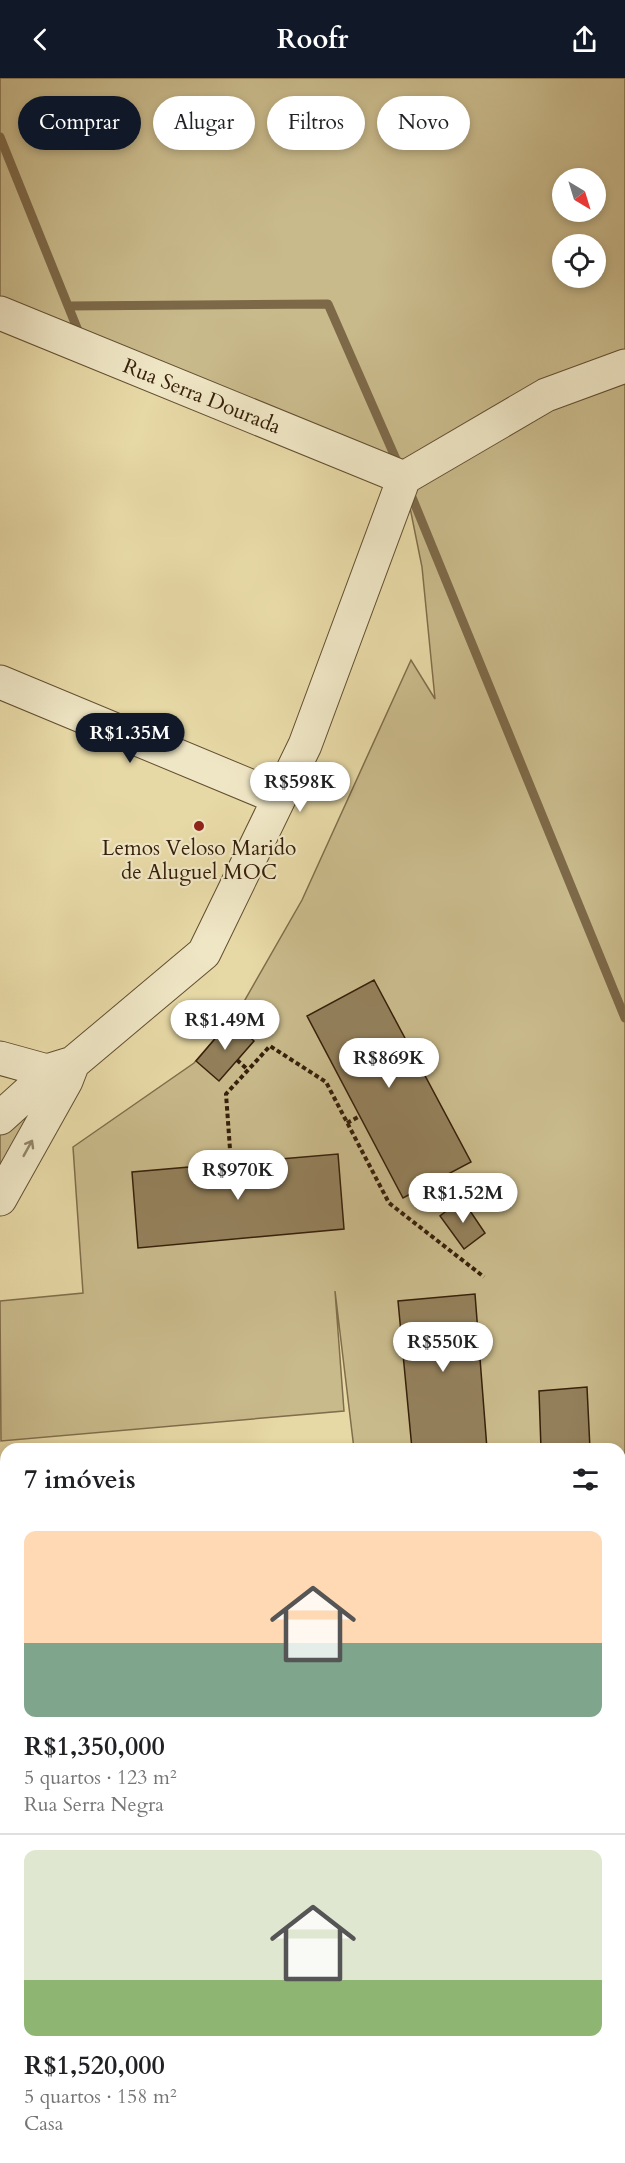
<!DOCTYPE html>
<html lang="pt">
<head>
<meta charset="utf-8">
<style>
	body { margin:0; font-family:Cardo,serif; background:#f6f6f6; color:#202124; height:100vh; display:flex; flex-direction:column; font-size:22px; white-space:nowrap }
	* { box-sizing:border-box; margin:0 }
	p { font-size:20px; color:#757577 }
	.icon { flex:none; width:33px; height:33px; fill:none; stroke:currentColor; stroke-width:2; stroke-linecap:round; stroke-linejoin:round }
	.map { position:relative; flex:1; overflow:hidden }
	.sheet { position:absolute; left:0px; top:1365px; width:626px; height:720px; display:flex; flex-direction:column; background:#fff; border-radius:18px 18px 0 0; box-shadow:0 3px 9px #0003 }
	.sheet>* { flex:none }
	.hud { position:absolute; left:18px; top:18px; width:590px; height:54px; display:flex; gap:12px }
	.needle { width:39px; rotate:142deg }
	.fabs { position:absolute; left:552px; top:90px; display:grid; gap:12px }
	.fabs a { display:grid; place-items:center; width:54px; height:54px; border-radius:50%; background:#fff; box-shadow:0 3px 9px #0003; font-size:30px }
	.price { position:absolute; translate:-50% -51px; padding:0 14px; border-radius:21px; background:#fff; color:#222; font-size:20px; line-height:39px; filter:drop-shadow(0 2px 3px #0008) }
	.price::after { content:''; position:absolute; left:50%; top:36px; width:18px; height:14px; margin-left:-9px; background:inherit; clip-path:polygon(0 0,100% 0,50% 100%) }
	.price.current { background:#111827; color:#fff }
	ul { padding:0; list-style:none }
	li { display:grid; align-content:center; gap:12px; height:318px; padding:0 24px }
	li+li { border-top:2px solid #e0e0e0 }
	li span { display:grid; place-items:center; height:186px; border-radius:12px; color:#555 }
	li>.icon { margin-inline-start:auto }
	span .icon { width:108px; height:108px; fill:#fffc; stroke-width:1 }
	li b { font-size:26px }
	h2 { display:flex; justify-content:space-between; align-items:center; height:72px; padding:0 24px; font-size:26px }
	.tag { padding:0 21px; border-radius:27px; background:#fff; box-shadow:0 3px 9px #0003; font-size:21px; line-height:54px }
	.tag.current { background:#111827; color:#fff }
	header { display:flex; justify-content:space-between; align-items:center; height:78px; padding:0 24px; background:#111827; color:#fff; font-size:27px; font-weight:800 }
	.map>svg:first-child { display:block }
	.green { fill:#c9ba8b; stroke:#806d4a; stroke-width:1.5; fill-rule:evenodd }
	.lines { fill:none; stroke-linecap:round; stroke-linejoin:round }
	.stream { stroke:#7d6948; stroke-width:9 }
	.building { fill:#93805b; stroke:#37200a; stroke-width:1.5 }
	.minor-casing { stroke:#634e31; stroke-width:35 }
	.tertiary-casing { stroke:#634e31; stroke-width:35 }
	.path { stroke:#37200a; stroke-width:4; stroke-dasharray:4.5 3; stroke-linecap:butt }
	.minor { stroke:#efe6c5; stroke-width:33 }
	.tertiary { stroke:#efe6c5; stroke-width:33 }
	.oneway { stroke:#938368 }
	.poi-dot { fill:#8f2418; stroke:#efe6c5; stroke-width:2 }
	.labels { text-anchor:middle; stroke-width:4.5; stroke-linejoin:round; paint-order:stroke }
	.street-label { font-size:21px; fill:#37200a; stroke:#efe6c5 }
	.poi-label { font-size:21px; fill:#37200a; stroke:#efe6c5 }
</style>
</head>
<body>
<header><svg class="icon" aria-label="back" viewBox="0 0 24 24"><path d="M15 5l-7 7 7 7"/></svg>Roofr<svg class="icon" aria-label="share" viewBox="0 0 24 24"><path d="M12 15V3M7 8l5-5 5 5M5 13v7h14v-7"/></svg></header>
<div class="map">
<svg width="625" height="2085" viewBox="0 0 625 2085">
	<rect width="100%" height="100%" fill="#e7d9a6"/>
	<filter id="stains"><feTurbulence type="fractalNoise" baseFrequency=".00333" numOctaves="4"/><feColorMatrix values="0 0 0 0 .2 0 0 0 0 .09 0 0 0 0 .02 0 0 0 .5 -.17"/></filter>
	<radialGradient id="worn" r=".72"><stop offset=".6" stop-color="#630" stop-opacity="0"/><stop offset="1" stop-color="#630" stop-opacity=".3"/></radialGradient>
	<path class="green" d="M0 0H625V2085H435L434 2079H620V1371H354L335 1213 344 1333 1 1363 0 1223 83 1215 73 1069 194 985 238 934 302 822 411 582 435 621 422 489 404 400 0 235ZM562 100H596V134H562ZM562 166H596V200H562Z
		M45 1022 0 1106V1053Z"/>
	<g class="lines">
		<path class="stream" d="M0 59 81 260
			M68 228 328 226 399 388
			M409 412 625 940"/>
	</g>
	<path class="building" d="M374 902 471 1084 403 1120 307 938Z
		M231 942 254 963 219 1003 196 983Z
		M338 1076 344 1151 138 1170 132 1094Z
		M462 1121 485 1155 464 1171 440 1138Z
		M475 1216 487 1371H412L398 1223Z
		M587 1309 590 1371H541L539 1313Z
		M620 1444H625V1651H620Z
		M620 1675H625V1882L620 1883Z
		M625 1911V2085H616L615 2079H620V1912Z
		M463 2079H538V2085H463Z"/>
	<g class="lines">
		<defs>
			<path id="minor" d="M0 235 404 400
				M0 604 279 720
				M0 980 47 993 63 1002
				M0 1040 31 1012 47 993 73 985 204 875 305 667 404 400 546 317 625 288
				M0 1121 66 1003 73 985
				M0 1400 6 1399
				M0 2060 6 2059
				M379 2079 380 2085"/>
			<path id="tertiary" d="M0 1747 6 1820
				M27 2079 28 2085"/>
		</defs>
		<use href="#minor" class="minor-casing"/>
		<use href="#tertiary" class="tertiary-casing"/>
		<path class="path" d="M237 982 248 992
			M347 1045 360 1038
			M231 1085 226 1016 270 968 326 1004 389 1125 484 1199
			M620 1416H625
			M620 1661H625
			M620 1896 625 1895"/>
		<use href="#minor" class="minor"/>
		<use href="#tertiary" class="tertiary"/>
	</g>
	<defs><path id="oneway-shaft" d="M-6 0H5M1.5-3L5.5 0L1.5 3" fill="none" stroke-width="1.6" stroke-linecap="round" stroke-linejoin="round" transform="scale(1.5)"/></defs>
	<use class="oneway" href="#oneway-shaft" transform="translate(28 1070) rotate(-61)"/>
	<circle class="poi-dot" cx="199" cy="748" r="6"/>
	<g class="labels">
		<g class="street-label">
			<text transform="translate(202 318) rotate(22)" y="7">Rua Serra Dourada</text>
		</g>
		<g class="poi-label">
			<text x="199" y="777">Lemos Veloso Marido<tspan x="199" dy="24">de Aluguel MOC</tspan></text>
		</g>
	</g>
	<rect width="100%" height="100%" filter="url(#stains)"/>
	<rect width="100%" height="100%" fill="url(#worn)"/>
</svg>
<div class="fabs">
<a><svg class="needle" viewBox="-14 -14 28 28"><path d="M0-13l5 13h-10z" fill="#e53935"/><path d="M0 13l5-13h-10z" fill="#757577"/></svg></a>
<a><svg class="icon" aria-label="locate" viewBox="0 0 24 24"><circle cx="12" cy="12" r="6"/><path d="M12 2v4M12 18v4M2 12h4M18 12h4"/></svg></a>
</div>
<b class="price current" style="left:130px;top:686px">R$1.35M</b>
<b class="price" style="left:300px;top:735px">R$598K</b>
<b class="price" style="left:225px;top:973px">R$1.49M</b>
<b class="price" style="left:389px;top:1011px">R$869K</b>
<b class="price" style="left:238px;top:1123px">R$970K</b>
<b class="price" style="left:463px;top:1146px">R$1.52M</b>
<b class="price" style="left:443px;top:1295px">R$550K</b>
<div class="hud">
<a class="tag current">Comprar</a>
<a class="tag">Alugar</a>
<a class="tag">Filtros</a>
<a class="tag">Novo</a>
</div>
<section class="sheet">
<h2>7 imóveis<svg class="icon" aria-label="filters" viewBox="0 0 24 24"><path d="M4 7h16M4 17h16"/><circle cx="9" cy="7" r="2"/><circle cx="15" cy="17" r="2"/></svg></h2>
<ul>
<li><span style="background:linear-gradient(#ffd9b3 60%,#7fa58c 0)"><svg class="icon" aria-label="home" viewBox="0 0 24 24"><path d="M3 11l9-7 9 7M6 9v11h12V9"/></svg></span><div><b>R$1,350,000</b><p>5 quartos · 123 m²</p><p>Rua Serra Negra</p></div></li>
<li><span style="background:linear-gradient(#dfe7d0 70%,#8fb573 0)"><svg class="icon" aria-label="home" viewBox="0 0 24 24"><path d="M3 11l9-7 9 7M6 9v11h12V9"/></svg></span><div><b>R$1,520,000</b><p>5 quartos · 158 m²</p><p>Casa</p></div></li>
</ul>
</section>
</div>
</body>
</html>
